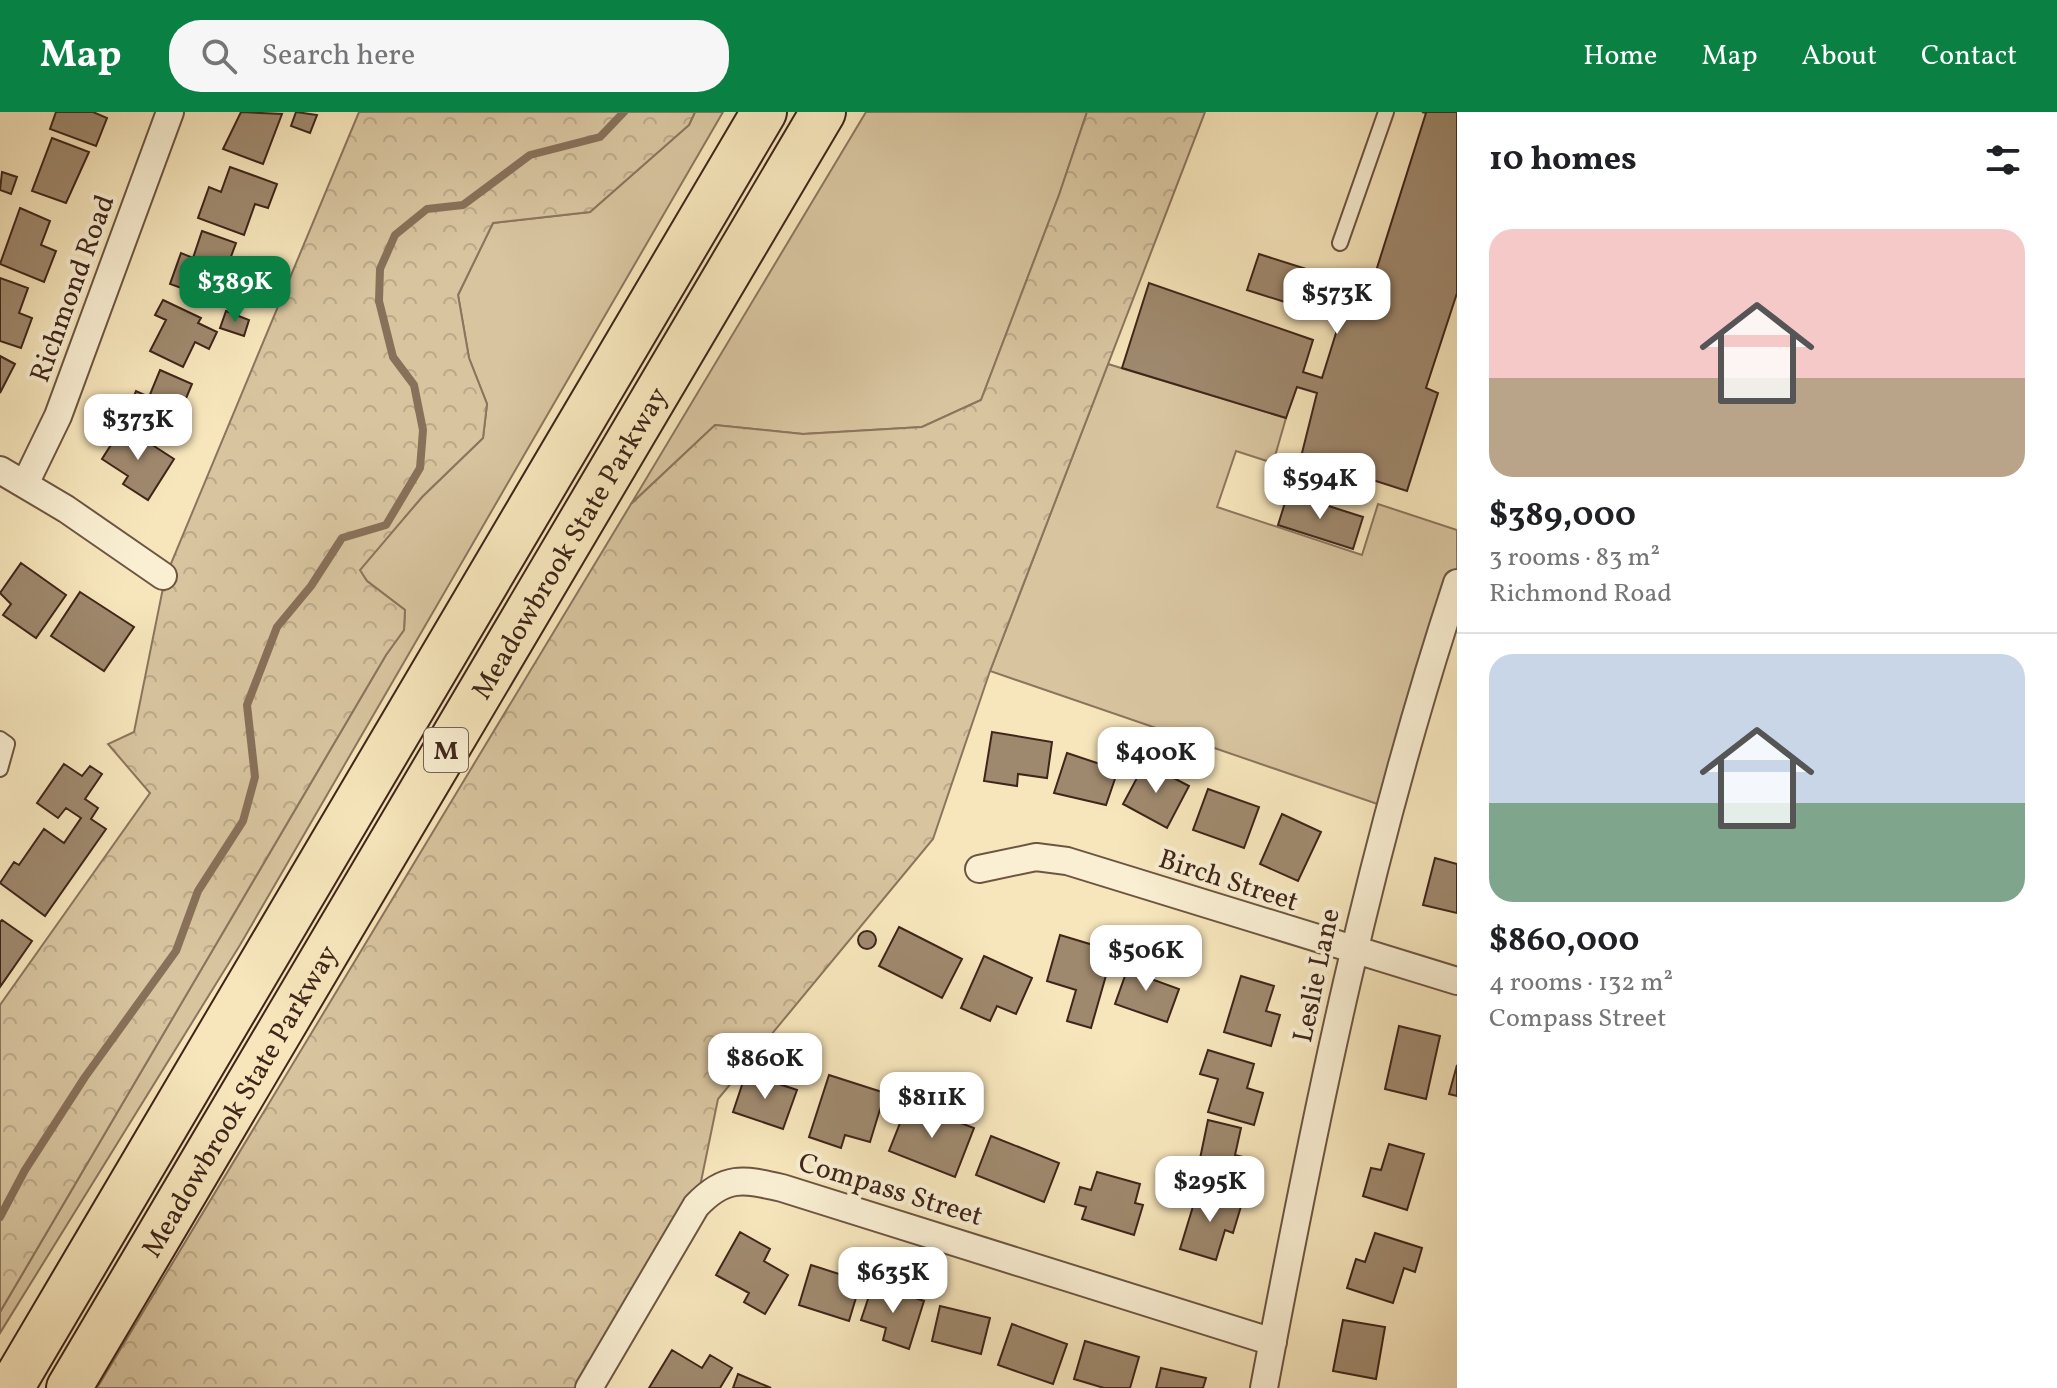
<!DOCTYPE html>
<html lang="en">
<head>
<meta charset="utf-8">
<style>
	body { margin:0; font-family:Vollkorn,serif; background:#f6f6f6; color:#202124; height:100vh; display:flex; flex-direction:column; font-size:30px; white-space:nowrap }
	* { box-sizing:border-box; margin:0 }
	p { font-size:26px; color:#757577 }
	.icon { flex:none; width:44px; height:44px; fill:none; stroke:currentColor; stroke-width:2; stroke-linecap:round; stroke-linejoin:round }
	.map { position:relative; flex:1; overflow:hidden }
	.details { display:flex; flex-direction:column; background:#fff; width:600px }
	.details>* { flex:none }
	.price { position:absolute; translate:-50% -68px; padding:0 18px; border-radius:16px; background:#fff; color:#222; font-size:26px; line-height:52px; filter:drop-shadow(0 2px 4px #0008) }
	.price::after { content:''; position:absolute; left:50%; top:48px; width:24px; height:18px; margin-left:-12px; background:inherit; clip-path:polygon(0 0,100% 0,50% 100%) }
	.price.current { background:#0b8043; color:#fff }
	ul { padding:0; list-style:none }
	li { display:grid; align-content:center; gap:16px; height:424px; padding:0 32px }
	li+li { border-top:2px solid #e0e0e0 }
	li span { display:grid; place-items:center; height:248px; border-radius:24px; color:#555 }
	li>.icon { margin-inline-start:auto }
	span .icon { width:144px; height:144px; fill:#fffc; stroke-width:1 }
	li b { font-size:34px }
	h2 { display:flex; justify-content:space-between; align-items:center; height:96px; padding:0 32px; font-size:34px }
	header { display:flex; align-items:center; gap:48px; box-sizing:border-box; height:112px; padding:0 40px; background:#0b8043; color:#fff }
	header strong { font-size:38px }
	nav { display:flex; gap:44px; margin-inline-start:auto; font-size:28px }
	.search { width:560px; height:72px; background:#f6f6f6; display:flex; align-items:center; gap:20px; box-sizing:border-box; padding:0 28px; border-radius:32px; color:#757577; font-size:30px }
	main { display:flex; flex:1; min-height:0 }
	.map>svg:first-child { display:block }
	.grass { fill:#d8c5a0; stroke:#8c755d; stroke-width:2 }
	.forest { fill:url(#forest-crowns); stroke:#8c755d; stroke-width:2 }
	.lines { fill:none; stroke-linecap:round; stroke-linejoin:round }
	.stream { stroke:#88715a; stroke-width:8 }
	.building { fill:#9f896e; stroke:#3f251a; stroke-width:2 }
	.lane-casing { stroke:#6d5542; stroke-width:18 }
	.street-casing { stroke:#6d5542; stroke-width:30 }
	.highway-casing { stroke:#3f251a; stroke-width:48 }
	.lane { stroke:#faefd3; stroke-width:14 }
	.street { stroke:#faefd3; stroke-width:26 }
	.highway { stroke:#f7e6bc; stroke-width:44 }
	.labels { text-anchor:middle; stroke-width:8; stroke-linejoin:round; paint-order:stroke }
	.shield { fill:#faefd3; stroke:#776252; stroke-width:2 }
	.shield-label { font-size:26px; font-weight:bold; fill:#3f251a }
	.street-label { font-size:28px; fill:#3f251a; stroke:#faefd3 }
</style>
</head>
<body>
<header>
<strong>Map</strong>
<div class="search"><svg class="icon" aria-label="search" viewBox="0 0 24 24"><circle cx="10" cy="10" r="6"/><path d="M15 15l6 6"/></svg>Search here</div>
<nav><a>Home</a><a>Map</a><a>About</a><a>Contact</a></nav>
</header>
<main>
<div class="map">
<svg width="1457" height="1276" viewBox="0 0 1457 1276">
	<defs>
		<pattern id="forest-crowns" width="20" height="18" patternUnits="userSpaceOnUse" patternTransform="scale(2)"><rect width="20" height="18" fill="#d8c5a0"/><path d="M2 6a3 3 0 1 1 6 0M12 15a3 3 0 1 1 6 0" fill="none" stroke="#baa989"/></pattern>
	</defs>
	<rect width="100%" height="100%" fill="#f7e6bc"/>
	<filter id="stains"><feTurbulence type="fractalNoise" baseFrequency=".0025" numOctaves="4"/><feColorMatrix values="0 0 0 0 .2 0 0 0 0 .09 0 0 0 0 .02 0 0 0 .5 -.17"/></filter>
	<radialGradient id="worn" r=".72"><stop offset=".6" stop-color="#630" stop-opacity="0"/><stop offset="1" stop-color="#630" stop-opacity=".3"/></radialGradient>
	<path class="grass" d="M695 0H723L240 833 0 1221V1200L386 543 404 518 405 498 367 469 359 458 422 385 483 326 487 292 469 246 458 183 493 111 590 100 689 13Z
		M866 0H1087L1059 83 981 288 922 315 803 322 715 313 631 392Z
		M1108 252 1286 306 1273 351 1236 339 1217 395 1362 443 1378 392 1457 418V471L1389 696 990 559Z"/>
	<path class="forest" d="M359 0H695L689 13 590 100 493 111 458 183 469 246 487 292 483 326 422 385 360 458 367 469 405 498 404 518 386 543 0 1200V893L150 681 108 632 134 620 165 466Z
		M1087 0H1205L990 559 933 727 718 987 696 1094 589 1276H97L631 392 715 313 803 322 922 315 981 288 1059 83Z"/>
	<g class="lines">
		<path class="stream" d="M0 1105 25 1058 85 965 176 839 198 779 243 709 255 665 247 593 277 515 311 474 342 426 386 413 420 356 423 318 414 273 393 245 379 189 380 157 395 123 427 97 463 93 530 43 600 25 624 0"/>
	</g>
	<path class="building" d="M56 0H93L107 6 96 34 50 17Z
		M241 0 282 2 263 52 223 37Z
		M296 0 317 3 310 21 291 14Z
		M1422 0H1457V181L1426 276 1438 281 1407 379 1301 345 1317 281 1297 275 1286 306 1122 256 1149 171 1313 228 1303 260 1322 266 1351 173 1370 178 1426 1Z
		M52 26 89 40 66 91 32 79Z
		M230 55 277 72 268 96 255 92 244 123 198 106 209 75 221 80Z
		M2 60 17 65 11 82 0 78Z
		M20 96 50 109 41 133 56 139 44 170 0 152Z
		M202 119 236 131 215 188 170 172 181 141 193 146Z
		M1259 142 1325 163 1313 199 1247 178Z
		M0 166 28 176 19 201 32 206 21 236 0 229Z
		M163 188 201 206 198 211 217 220 209 237 195 230 183 255 150 239 166 208 155 203Z
		M226 199 249 208 244 224 220 216Z
		M0 244 15 252 0 281Z
		M160 258 192 272 170 325 125 306 136 279 149 285Z
		M123 314 174 347 148 388 123 372 128 364 102 347Z
		M1288 381 1363 405 1353 437 1278 413Z
		M21 451 66 483 36 526 3 503 11 492 0 481Z
		M80 480 134 515 104 559 51 524Z
		M992 620 1052 630 1047 666 1018 662 1017 674 984 669Z
		M1067 641 1118 658 1106 693 1054 681Z
		M1145 651 1189 674 1167 716 1123 692Z
		M64 652 82 664 90 654 102 662 85 687 98 696 91 707 106 717 45 804 0 771 14 750 19 753 44 717 64 731 81 706 66 696 58 706 37 691Z
		M1208 677 1259 695 1244 736 1193 718Z
		M1282 702 1321 720 1298 769 1260 752Z
		M1435 746 1457 752V801L1423 793Z
		M2 808 32 829 0 875V810Z
		M899 815 962 847 942 886 879 854Z
		M858 828a9 9 0 1 1 18 0a9 9 0 1 1-18 0Z
		M1060 823 1113 839 1091 916 1067 909 1076 878 1047 869Z
		M984 844 1032 866 1016 902 997 894 990 909 961 896Z
		M1131 847 1155 855 1151 867 1179 877 1167 910 1115 892Z
		M1241 864 1274 874 1266 899 1280 903 1271 934 1224 920Z
		M1399 914 1440 924 1426 987 1385 977Z
		M1208 938 1254 952 1247 976 1263 981 1254 1013 1208 1000 1218 967 1200 962Z
		M1457 953V984L1449 982Z
		M746 961 797 978 783 1017 733 1000Z
		M829 963 885 981 870 1030 845 1023 841 1036 809 1025Z
		M908 991 974 1016 955 1065 889 1039Z
		M1208 1008 1241 1016 1235 1043 1247 1046 1240 1076 1196 1066Z
		M991 1024 1059 1051 1044 1090 976 1063Z
		M1389 1032 1424 1042 1407 1098 1363 1084 1371 1056 1381 1058Z
		M1097 1060 1140 1072 1135 1091 1143 1093 1134 1123 1082 1107 1086 1095 1075 1092 1080 1075 1091 1078Z
		M1198 1078 1242 1091 1233 1121 1225 1118 1216 1148 1180 1137Z
		M740 1120 770 1137 764 1149 788 1163 765 1202 744 1190 749 1181 716 1163Z
		M1375 1121 1422 1136 1415 1160 1404 1156 1393 1191 1347 1176 1356 1147 1365 1150Z
		M811 1153 861 1169 849 1209 799 1193Z
		M873 1172 924 1189 909 1237 883 1228 886 1216 861 1208Z
		M940 1194 990 1206 981 1242 932 1229Z
		M1343 1208 1385 1215 1376 1267 1333 1259Z
		M1012 1212 1067 1232 1053 1272 998 1253Z
		M1085 1229 1139 1245 1130 1276H1104L1074 1267Z
		M672 1238 702 1256 710 1243 732 1256 720 1276H649Z
		M1161 1256 1206 1266 1203 1276H1156Z
		M738 1262 771 1276H733Z"/>
	<g class="lines">
		<defs>
			<path id="lane" d="M1340 131 1386 0
				M0 627 7 632 0 657"/>
			<path id="street" d="M0 358 66 397 163 464
				M25 372 58 304 170 0
				M979 757 1036 745 1067 749 1457 869
				M589 1276 696 1094C725 1063 743 1067 782 1076L1273 1230
				M1264 1276C1315 1004 1370 734 1457 471"/>
			<g id="highway">
				<path d="M11 1276 764 0"/>
				<path id="s1" d="M69 1276 823 0"/>
			</g>
		</defs>
		<use href="#lane" class="lane-casing"/>
		<use href="#street" class="street-casing"/>
		<use href="#highway" class="highway-casing"/>
		<use href="#lane" class="lane"/>
		<use href="#street" class="street"/>
		<use href="#highway" class="highway"/>
	</g>
	<g class="labels">
		<rect class="shield" x="424" y="616" width="44" height="44" rx="6"/>
		<g class="shield-label">
			<text x="446" y="647">M</text>
		</g>
		<g class="street-label">
			<text transform="translate(71 176) rotate(-70)" y="10">Richmond Road</text>
			<text dy="10" stroke="none"><textPath href="#s1" startOffset="982">Meadowbrook State Parkway</textPath></text>
			<text transform="translate(1229 767) rotate(18)" y="10">Birch Street</text>
			<text transform="translate(1315 863) rotate(-78)" y="10">Leslie Lane</text>
			<text dy="10" stroke="none"><textPath href="#s1" startOffset="334">Meadowbrook State Parkway</textPath></text>
			<text transform="translate(891 1076) rotate(17)" y="10">Compass Street</text>
		</g>
	</g>
	<rect width="100%" height="100%" filter="url(#stains)"/>
	<rect width="100%" height="100%" fill="url(#worn)"/>
</svg>
<b class="price current" style="left:235px;top:212px">$389K</b>
<b class="price" style="left:1337px;top:224px">$573K</b>
<b class="price" style="left:138px;top:350px">$373K</b>
<b class="price" style="left:1320px;top:409px">$594K</b>
<b class="price" style="left:1156px;top:683px">$400K</b>
<b class="price" style="left:1146px;top:881px">$506K</b>
<b class="price" style="left:765px;top:989px">$860K</b>
<b class="price" style="left:932px;top:1028px">$811K</b>
<b class="price" style="left:1210px;top:1112px">$295K</b>
<b class="price" style="left:893px;top:1203px">$635K</b>
</div>
<section class="details">
<h2>10 homes<svg class="icon" aria-label="filters" viewBox="0 0 24 24"><path d="M4 7h16M4 17h16"/><circle cx="9" cy="7" r="2"/><circle cx="15" cy="17" r="2"/></svg></h2>
<ul>
<li><span style="background:linear-gradient(#f6c9c9 60%,#b9a48a 0)"><svg class="icon" aria-label="home" viewBox="0 0 24 24"><path d="M3 11l9-7 9 7M6 9v11h12V9"/></svg></span><div><b>$389,000</b><p>3 rooms · 83 m²</p><p>Richmond Road</p></div></li>
<li><span style="background:linear-gradient(#c9d6e8 60%,#7fa58c 0)"><svg class="icon" aria-label="home" viewBox="0 0 24 24"><path d="M3 11l9-7 9 7M6 9v11h12V9"/></svg></span><div><b>$860,000</b><p>4 rooms · 132 m²</p><p>Compass Street</p></div></li>
</ul>
</section>
</main>
</body>
</html>
